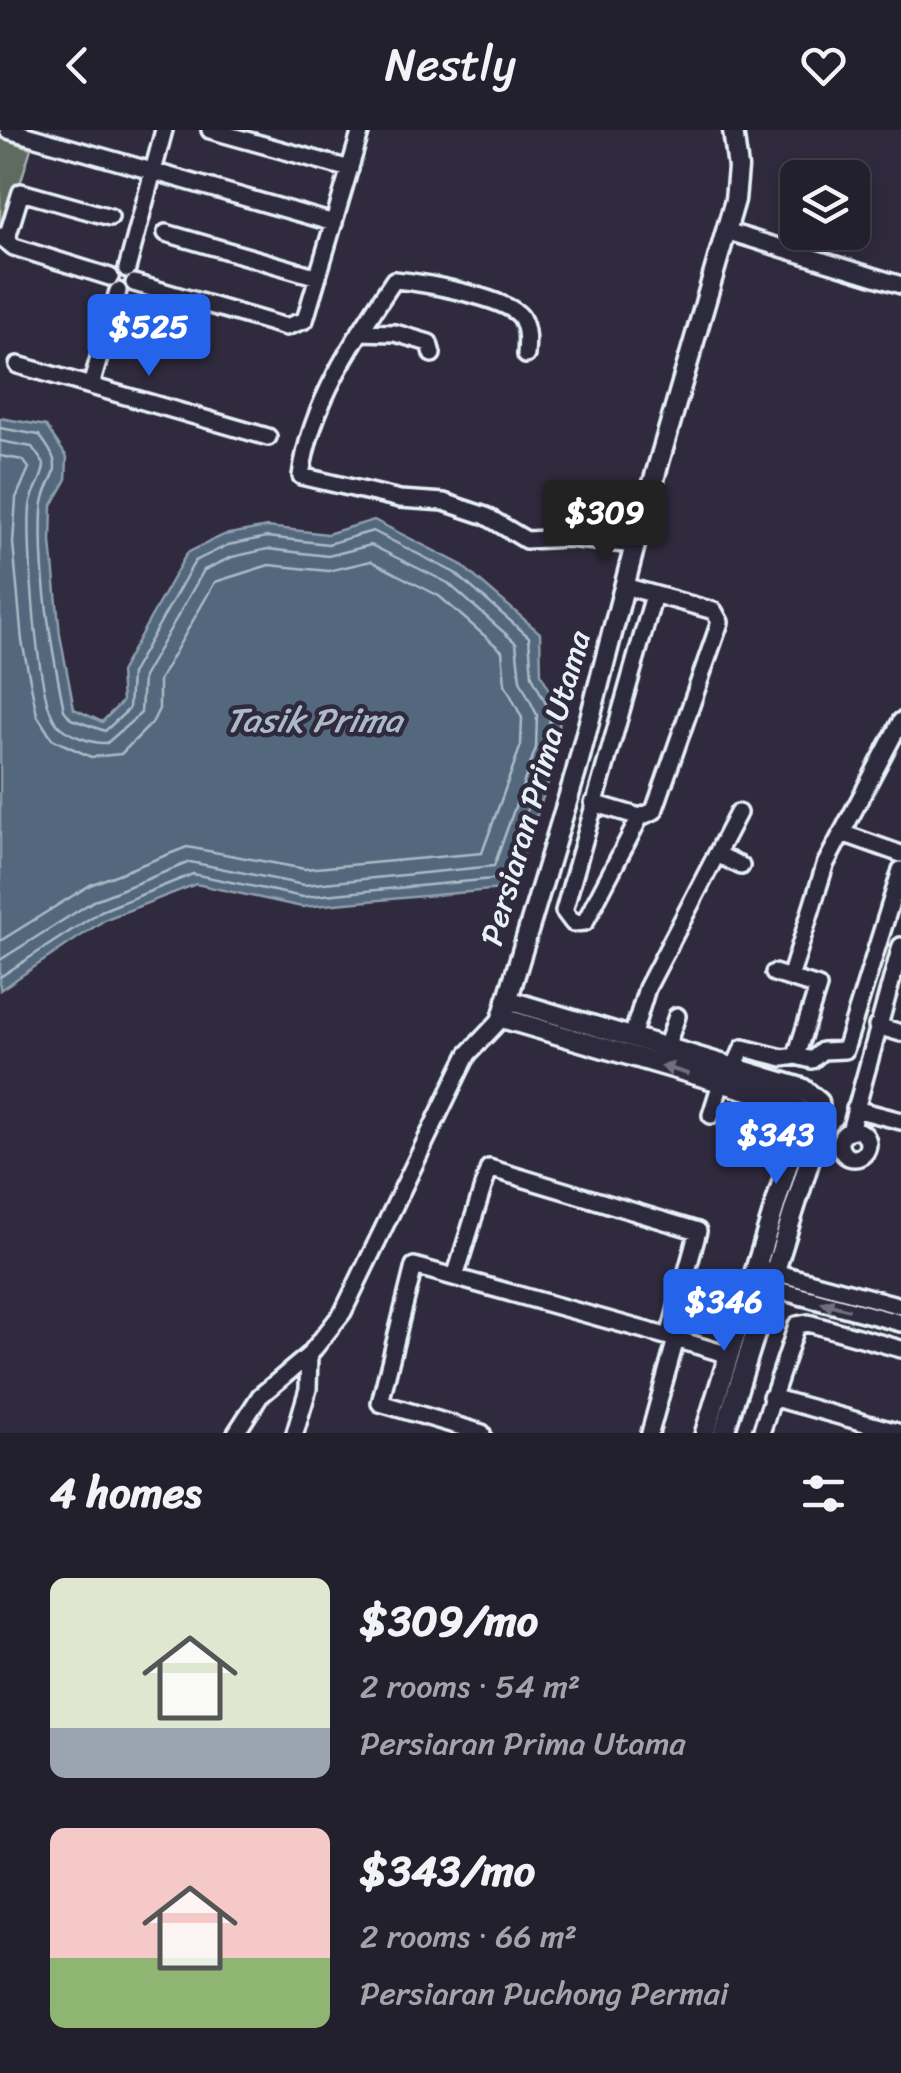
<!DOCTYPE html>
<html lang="en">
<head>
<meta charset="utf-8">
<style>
	body { margin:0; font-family:Sriracha,sans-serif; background:#2f2d3a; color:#f1f3f6; height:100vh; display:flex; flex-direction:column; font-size:38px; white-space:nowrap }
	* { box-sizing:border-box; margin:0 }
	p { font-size:32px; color:#a3a3aa }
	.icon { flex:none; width:55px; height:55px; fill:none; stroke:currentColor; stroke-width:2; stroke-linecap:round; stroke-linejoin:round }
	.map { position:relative; height:1303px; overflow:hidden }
	.side { display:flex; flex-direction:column; background:#23202e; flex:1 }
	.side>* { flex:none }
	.tools { position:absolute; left:780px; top:30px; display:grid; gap:20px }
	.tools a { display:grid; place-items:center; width:90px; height:90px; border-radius:15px; background:#23202e; box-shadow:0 5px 25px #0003,0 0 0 2px #403e4a; font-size:50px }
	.price { position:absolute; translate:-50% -85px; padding:0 22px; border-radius:10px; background:#2563eb; color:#fff; font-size:32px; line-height:65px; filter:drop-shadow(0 2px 5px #0008) }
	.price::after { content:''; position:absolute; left:50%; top:60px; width:30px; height:22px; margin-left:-15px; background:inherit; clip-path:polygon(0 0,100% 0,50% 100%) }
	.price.active { background:#222; color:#fff }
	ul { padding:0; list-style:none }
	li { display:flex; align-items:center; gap:30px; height:250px; padding:0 50px }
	li span { display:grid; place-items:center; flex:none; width:280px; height:200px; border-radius:15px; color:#555 }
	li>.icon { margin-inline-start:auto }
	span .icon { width:120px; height:120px; fill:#fffc; stroke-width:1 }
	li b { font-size:42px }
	h2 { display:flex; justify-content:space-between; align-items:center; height:120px; padding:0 50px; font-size:42px }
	header { display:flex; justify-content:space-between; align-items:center; height:130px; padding:0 50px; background:#23202e; font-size:45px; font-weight:600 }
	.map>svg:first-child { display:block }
	.green { fill:#5e6a60; stroke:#a3aeac; stroke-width:2.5 }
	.water { fill:#52687d; stroke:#8e9fae; stroke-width:2.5 }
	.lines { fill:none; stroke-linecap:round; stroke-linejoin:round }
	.shore { stroke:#acbac7; stroke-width:2.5 }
	.minor-casing { stroke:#e8f1f8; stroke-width:22 }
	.major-casing { stroke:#e8f1f8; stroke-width:25 }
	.minor { stroke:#2f2a3d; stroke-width:15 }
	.major { stroke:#2f2a3d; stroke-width:18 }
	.oneway { fill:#70707e }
	.labels { text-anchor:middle; stroke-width:9; stroke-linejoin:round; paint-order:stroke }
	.street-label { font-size:32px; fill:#e8f1f8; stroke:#2f2a3d }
	.water-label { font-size:35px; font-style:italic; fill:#acbac7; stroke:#2f2a3d }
</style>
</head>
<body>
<header><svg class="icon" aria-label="back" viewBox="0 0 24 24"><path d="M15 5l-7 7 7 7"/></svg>Nestly<svg class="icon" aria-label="heart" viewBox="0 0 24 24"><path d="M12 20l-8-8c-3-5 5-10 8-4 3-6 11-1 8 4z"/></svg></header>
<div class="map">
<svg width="901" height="1303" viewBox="0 0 901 1303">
	<rect width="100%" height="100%" fill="#2f2a3d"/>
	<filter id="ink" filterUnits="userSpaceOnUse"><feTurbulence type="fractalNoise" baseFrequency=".01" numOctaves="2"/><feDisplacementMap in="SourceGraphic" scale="20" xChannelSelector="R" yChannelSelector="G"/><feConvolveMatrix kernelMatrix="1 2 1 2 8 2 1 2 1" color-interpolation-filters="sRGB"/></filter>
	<g filter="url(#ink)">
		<path class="green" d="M0 8 31 18 5 103 0 98Z"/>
		<path class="water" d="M0 288 46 296 67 327 66 351 52 375 51 412 60 505 74 579 102 592 122 572 120 542 187 423 224 405 267 397 327 404 374 390 460 434 540 503 541 544 560 579 558 623 512 758 302 777 196 754 106 789 0 860Z"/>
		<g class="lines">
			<path class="shore" d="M0 298 39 305C72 346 44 343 42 381 39 448 51 515 64 580L71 589 105 601 129 579 131 544 195 431 228 415 267 407 328 414 373 401 455 443 529 507 532 546 550 582 548 621 503 748 303 767 193 744 101 781 0 847
				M0 311 32 317 44 334C44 350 31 361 30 377 27 413 36 570 57 594 67 605 93 614 107 613L141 583 143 547 204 440 232 427 268 419 328 426 371 415 448 453 516 513 520 550 537 585 536 618 494 736 304 755 190 732 95 770 0 830
				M0 326 23 330 29 338 16 368 13 413 22 511 37 585 52 609 91 627 121 624 152 593 159 579V550L215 452 269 435 328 441 371 431 439 466 502 521 505 554 522 588 521 615 482 723 305 739 187 717 90 755 0 811"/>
			<defs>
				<path id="minor" d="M8 0 334 93
					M210 0 350 39
					M726 101 901 155
					M166 103 318 147
					M0 106 14 117 110 147
					M6 111 21 62 110 87
					M127 139 164 0
					M134 153 286 197 305 190 361 0
					M360 202 395 203 429 213 432 224
					M526 225C527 212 528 199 521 187 507 167 419 152 394 150 355 208 310 275 301 346L400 369 444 372 486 386 526 410 568 408 635 415
					M18 235 268 307
					M91 256 118 161
					M624 456 714 481 720 492 654 681 640 687 585 792 573 793 564 781 654 465
					M593 673 640 687
					M842 703 901 724
					M717 724 741 736
					M791 845 825 735 901 591
					M877 896 901 903
					M632 907 647 858 738 683
					M666 918 677 886
					M796 926 812 930 822 921 845 920 901 740
					M734 938 743 918 783 928 796 926 818 857 774 843
					M855 979 901 991
					M711 985 721 953
					M840 1014a14 14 0 1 1 28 0a14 14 0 1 1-28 0Z
					M850 1001 901 816
					M756 1137 901 1176
					M456 1144 489 1038 698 1101 669 1207 729 1225
					M751 1153 901 1193
					M771 1267 901 1303
					M236 1303 260 1266 309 1225 343 1182 459 942 468 924 502 888
					M295 1303 308 1259 309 1225
					M482 1303 380 1273 414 1136 669 1207
					M650 1303 676 1209
					M761 1303 797 1195 808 1193 901 1219"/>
				<path id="major" d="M733 0 738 38 735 70 635 415 576 642 502 888 792 973 800 980
					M507 870 802 958 819 972
					M764 966C783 982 784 994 788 1017
					M705 1303 790 1027 800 980
					M724 1303 821 994 819 972"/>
			</defs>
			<use href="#minor" class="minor-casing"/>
			<use href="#major" class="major-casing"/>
			<use href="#minor" class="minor"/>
			<use href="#major" class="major"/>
		</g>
		<defs><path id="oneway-solid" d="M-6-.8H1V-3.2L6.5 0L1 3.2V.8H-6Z" transform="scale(2.5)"/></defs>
		<g class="oneway">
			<use href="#oneway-solid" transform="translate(675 940) rotate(-163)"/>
			<use href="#oneway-solid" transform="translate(835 1176) rotate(-165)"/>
		</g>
	</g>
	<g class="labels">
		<g class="street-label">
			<text transform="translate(535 658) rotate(-74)" y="11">Persiaran Prima Utama</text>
		</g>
		<g class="water-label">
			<text x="314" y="602">Tasik Prima</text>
		</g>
	</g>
</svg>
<div class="tools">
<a><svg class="icon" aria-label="layers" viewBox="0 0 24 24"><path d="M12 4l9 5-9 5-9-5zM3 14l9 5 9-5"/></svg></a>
</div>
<b class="price" style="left:149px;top:249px">$525</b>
<b class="price active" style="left:605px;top:435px">$309</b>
<b class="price" style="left:776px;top:1057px">$343</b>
<b class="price" style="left:724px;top:1224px">$346</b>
</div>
<section class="side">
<h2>4 homes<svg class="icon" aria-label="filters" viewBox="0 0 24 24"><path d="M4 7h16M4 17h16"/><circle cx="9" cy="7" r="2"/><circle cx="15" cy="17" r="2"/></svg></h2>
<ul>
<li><span style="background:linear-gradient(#dfe7d0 75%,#9aa5b1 0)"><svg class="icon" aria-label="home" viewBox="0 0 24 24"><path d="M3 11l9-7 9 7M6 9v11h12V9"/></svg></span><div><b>$309/mo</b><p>2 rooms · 54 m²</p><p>Persiaran Prima Utama</p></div></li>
<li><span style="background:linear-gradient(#f6c9c9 65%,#8fb573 0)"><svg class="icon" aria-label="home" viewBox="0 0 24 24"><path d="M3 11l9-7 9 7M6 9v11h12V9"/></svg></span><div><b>$343/mo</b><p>2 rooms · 66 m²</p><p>Persiaran Puchong Permai</p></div></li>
</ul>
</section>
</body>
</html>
